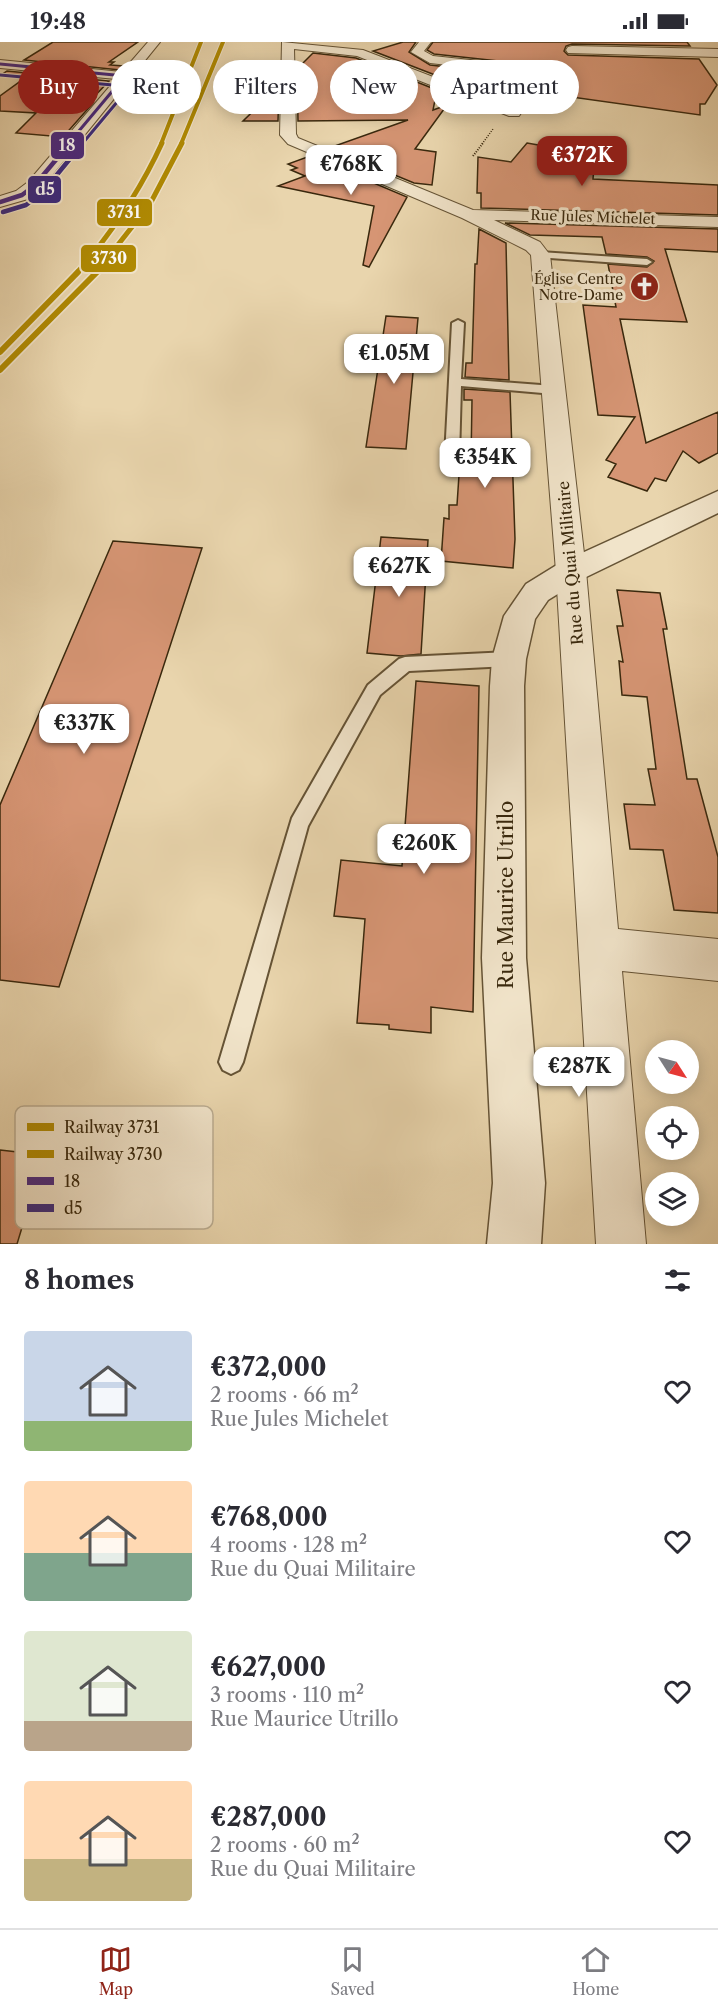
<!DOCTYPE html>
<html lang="en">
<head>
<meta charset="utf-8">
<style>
	body { margin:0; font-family:"Libre Caslon Text",serif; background:#f2f2f3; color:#2b2b33; height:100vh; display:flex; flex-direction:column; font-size:22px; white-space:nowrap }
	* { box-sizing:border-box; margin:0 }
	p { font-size:20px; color:#7c7c81 }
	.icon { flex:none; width:33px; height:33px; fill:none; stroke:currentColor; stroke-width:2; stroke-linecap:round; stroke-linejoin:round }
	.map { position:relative; height:1202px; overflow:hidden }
	.sheet { display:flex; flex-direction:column; background:#fff; flex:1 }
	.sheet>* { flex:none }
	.guide { position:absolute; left:18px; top:18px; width:682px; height:54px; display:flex; gap:12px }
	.needle { width:39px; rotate:126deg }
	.fabs { position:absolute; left:645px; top:998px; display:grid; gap:12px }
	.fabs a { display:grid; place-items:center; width:54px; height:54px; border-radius:50%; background:#fff; box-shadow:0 3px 15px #0003; font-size:30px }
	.price { position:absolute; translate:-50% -51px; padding:0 14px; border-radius:12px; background:#fff; color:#222; font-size:20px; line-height:39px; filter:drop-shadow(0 2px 3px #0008) }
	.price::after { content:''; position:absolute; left:50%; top:36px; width:18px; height:14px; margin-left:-9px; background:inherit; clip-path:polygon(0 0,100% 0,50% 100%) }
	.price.active { background:#8f2418; color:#fff }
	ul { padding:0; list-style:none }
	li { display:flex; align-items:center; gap:18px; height:150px; padding:0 24px }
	li span { display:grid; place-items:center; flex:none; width:168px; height:120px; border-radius:6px; color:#555 }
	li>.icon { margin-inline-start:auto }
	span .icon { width:72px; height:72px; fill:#fffc; stroke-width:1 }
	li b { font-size:26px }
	h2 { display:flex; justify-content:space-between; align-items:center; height:72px; padding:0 24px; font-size:26px }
	.tag { padding:0 21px; border-radius:27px; background:#fff; box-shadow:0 3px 15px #0003; font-size:21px; line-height:54px }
	.tag.active { background:#8f2418; color:#fff }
	.status { display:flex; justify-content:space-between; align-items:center; height:42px; padding:0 30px; background:#fff; direction:ltr }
	.status svg { height:16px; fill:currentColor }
	.tabs { display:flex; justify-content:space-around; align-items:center; height:84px; border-top:2px solid #e1e1e2; background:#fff; font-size:16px; color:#7c7c81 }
	.tabs a { display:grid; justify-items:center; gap:3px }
	.tabs .active { color:#8f2418 }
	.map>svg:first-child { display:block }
	.building { fill:#d69574; stroke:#39280d; stroke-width:1.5 }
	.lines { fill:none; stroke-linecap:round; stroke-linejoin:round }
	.service-casing { stroke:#655335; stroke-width:4 }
	.minor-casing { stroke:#655335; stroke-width:2 }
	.tertiary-casing { stroke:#655335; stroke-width:3 }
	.path-far1 { stroke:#39280d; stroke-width:1.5; stroke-dasharray:1 1.5; stroke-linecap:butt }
	.path { stroke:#39280d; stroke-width:2; stroke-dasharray:1 1.5; stroke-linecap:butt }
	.service { fill:#f1e4ca; fill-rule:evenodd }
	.minor { fill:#f1e4ca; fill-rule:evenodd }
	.tertiary { fill:#f1e4ca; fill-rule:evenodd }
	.bus-1-far1-casing { stroke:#f1e4ca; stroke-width:5 }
	.bus-1-casing { stroke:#f1e4ca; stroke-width:7 }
	.bus-2-far1-casing { stroke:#f1e4ca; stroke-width:5 }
	.bus-2-casing { stroke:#f1e4ca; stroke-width:7 }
	.bus-1-far1 { stroke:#4a2a80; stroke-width:3 }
	.bus-1 { stroke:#4a2a80; stroke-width:4.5 }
	.bus-2-far1 { stroke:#3b2b80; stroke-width:3 }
	.bus-2 { stroke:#3b2b80; stroke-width:4.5 }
	.rail-1-far2-casing { stroke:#f1e4ca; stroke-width:6 }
	.rail-1-far1-casing { stroke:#f1e4ca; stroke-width:8 }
	.rail-1-casing { stroke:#f1e4ca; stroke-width:9 }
	.rail-2-far2-casing { stroke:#f1e4ca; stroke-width:6 }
	.rail-2-far1-casing { stroke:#f1e4ca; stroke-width:8 }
	.rail-2-casing { stroke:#f1e4ca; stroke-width:9 }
	.rail-1-far2 { stroke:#b08a03; stroke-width:4 }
	.rail-1-far1 { stroke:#b08a03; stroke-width:5 }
	.rail-1 { stroke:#b08a03; stroke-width:6 }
	.rail-2-far2 { stroke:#b08a03; stroke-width:4 }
	.rail-2-far1 { stroke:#b08a03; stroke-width:5 }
	.rail-2 { stroke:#b08a03; stroke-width:6 }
	.labels { text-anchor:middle; stroke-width:6; stroke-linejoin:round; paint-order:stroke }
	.far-street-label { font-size:14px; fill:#39280d; stroke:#f1e4ca }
	.far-poi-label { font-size:14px; fill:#39280d; stroke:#f1e4ca; text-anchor:end }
	.street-label { font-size:16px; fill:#39280d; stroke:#f1e4ca }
	.near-street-label { font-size:20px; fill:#39280d; stroke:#f1e4ca }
	.key { fill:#f1e4ca; stroke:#baac91; stroke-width:1.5 }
	.key-label { font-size:16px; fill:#39280d }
	.line-badge { stroke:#f1e4ca; stroke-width:2 }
	.badge-label { font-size:16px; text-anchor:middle; font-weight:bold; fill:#fff }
</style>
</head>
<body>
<div class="status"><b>19:48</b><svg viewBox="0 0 49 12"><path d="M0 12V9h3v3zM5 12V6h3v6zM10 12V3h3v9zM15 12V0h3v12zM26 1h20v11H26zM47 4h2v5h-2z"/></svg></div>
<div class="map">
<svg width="718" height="1202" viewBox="0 0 718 1202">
	<rect width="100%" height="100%" fill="#e9d5ad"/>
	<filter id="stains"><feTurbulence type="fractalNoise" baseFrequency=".00333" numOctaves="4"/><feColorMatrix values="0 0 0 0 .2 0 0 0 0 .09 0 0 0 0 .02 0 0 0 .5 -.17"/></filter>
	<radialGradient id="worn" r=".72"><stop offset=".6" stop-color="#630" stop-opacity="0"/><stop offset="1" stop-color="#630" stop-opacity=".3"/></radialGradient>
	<path class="building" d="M53 0H138L109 20H114L110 23 123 24 120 28 24 18Z
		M403 0H416L409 10 430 23 554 37 563 32 554 25 434 12 427 8 433 0H687L690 4 572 2 566 4 564 9 568 13 699 17 717 43 705 62H700V73L550 52 558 45 467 35 463 40 448 38 373 9Z
		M313 11 356 16 437 48 433 68 447 63 415 107 436 110 432 143 414 141 329 106 408 78 298 79 297 27Z
		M7 29 109 39 88 61H93L63 95 16 91 36 71 0 69V54L26 35 1 33Z
		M279 44 278 79H243Z
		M527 101 595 113 593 137 718 143V173L481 166V151H477L478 115 511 120Z
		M310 114 407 155 369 225 363 223 374 164 278 144 305 134 291 128 297 126 288 122Z
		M505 181 718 187V210L665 207 687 280 620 277 646 401 718 370V411L699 421 683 409 666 439 655 436 647 449 608 435 616 422 606 418 635 375 598 373 583 263 616 265 608 222 647 225 654 219 647 215 606 212 602 195 530 193Z
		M479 187 506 201 509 338 465 335 466 321H472L475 222H477Z
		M386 274 418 276 406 407 366 405Z
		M464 347 510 350 515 497 513 526 441 519 444 476 449 477V463H457L460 418 471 419 472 358H464Z
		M381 495 428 498 421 612 401 614 367 611Z
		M113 499 202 506 59 945 0 938V763Z
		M617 548 660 551 667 587H663L687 737H697L718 815V871L674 868 663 808 630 807 624 762 655 763 648 727H656L647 655 622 653 619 619 623 620 617 584H623Z
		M416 639 479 644 473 970 431 965V991L389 987V983L357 981 365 877 334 874 341 818 402 824Z
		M0 1108 44 1113 17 1202H0Z"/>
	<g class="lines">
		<defs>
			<path id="service" d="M540 210 647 217 652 220 647 223 536 215 535 213Z
				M458 278 464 281 461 337 554 344 560 348 554 352 461 344 459 415 452 419 445 415 452 281Z
				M509 610 515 612 517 617 515 622 509 624 409 629 380 653 308 784 243 1020 239 1028 231 1032 223 1028 219 1020 292 776 368 643 399 617 405 615Z"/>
			<path id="minor" d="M148 0H160L40 148 28 157 0 165V154L16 149 28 140 116 37 0 26V18L122 30Z
				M282 0 363 8 519 68 521 71 519 74H509L357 14 294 7 296 92 298 96 473 168 718 175V185L494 178 540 200 550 213 586 529 618 887 718 897V939L622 929 646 1202H596L556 529 531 213 526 208 462 176 288 102 280 93Z
				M419 0H431L424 9 433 14 554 27 561 31 554 35 430 21 411 10Z
				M572 4 718 7V15L568 11 566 8 568 5Z"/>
			<path id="tertiary" d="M718 449V471L582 537 548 558 535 577 526 617 524 644 526 916 545 1141 541 1202H487L493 1141 482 916 490 644 492 617 504 574 526 542 560 521Z"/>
		</defs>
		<use href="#service" class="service-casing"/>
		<use href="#minor" class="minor-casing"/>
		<use href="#tertiary" class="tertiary-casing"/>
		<path class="path-far1" d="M482 102 493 87"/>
		<path class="path" d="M473 114 483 101"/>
		<use href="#service" class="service"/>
		<use href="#minor" class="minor"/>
		<use href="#tertiary" class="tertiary"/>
		<defs>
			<path id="bus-1-far1" d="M0 22 125 34
				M68 102 125 34"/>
			<path id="bus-1" d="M0 160 22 153 34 144 70 101"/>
			<path id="bus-2-far1" d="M0 33 124 44
				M82 102 133 41"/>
			<path id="bus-2" d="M3 170 26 163 41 152 83 101"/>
		</defs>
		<use href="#bus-1-far1" class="bus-1-far1-casing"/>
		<use href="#bus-1" class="bus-1-casing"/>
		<use href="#bus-2-far1" class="bus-2-far1-casing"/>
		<use href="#bus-2" class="bus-2-casing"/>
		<use href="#bus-1-far1" class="bus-1-far1"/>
		<use href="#bus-1" class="bus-1"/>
		<use href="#bus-2-far1" class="bus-2-far1"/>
		<use href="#bus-2" class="bus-2"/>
		<defs>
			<path id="rail-1-far2" d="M161 102 201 0"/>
			<path id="rail-1-far1" d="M76 232C111 192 140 149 162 101"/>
			<path id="rail-1" d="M0 310 78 230"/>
			<path id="rail-2-far2" d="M181 102 223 0"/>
			<path id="rail-2-far1" d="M95 232 150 162 182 101"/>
			<path id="rail-2" d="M0 328 97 230"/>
		</defs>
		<use href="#rail-1-far2" class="rail-1-far2-casing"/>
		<use href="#rail-1-far1" class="rail-1-far1-casing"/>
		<use href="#rail-1" class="rail-1-casing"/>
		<use href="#rail-2-far2" class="rail-2-far2-casing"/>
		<use href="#rail-2-far1" class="rail-2-far1-casing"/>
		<use href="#rail-2" class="rail-2-casing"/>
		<use href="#rail-1-far2" class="rail-1-far2"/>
		<use href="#rail-1-far1" class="rail-1-far1"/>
		<use href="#rail-1" class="rail-1"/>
		<use href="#rail-2-far2" class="rail-2-far2"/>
		<use href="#rail-2-far1" class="rail-2-far1"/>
		<use href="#rail-2" class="rail-2"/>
	</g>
	<defs>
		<symbol id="church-disc" viewBox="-11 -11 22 22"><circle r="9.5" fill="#8f2418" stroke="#f1e4ca"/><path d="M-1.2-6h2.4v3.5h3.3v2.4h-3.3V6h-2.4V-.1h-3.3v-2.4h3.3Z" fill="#fff"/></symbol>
	</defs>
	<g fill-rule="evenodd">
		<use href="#church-disc" x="628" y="228" width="33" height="33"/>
	</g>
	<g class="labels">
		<g class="far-street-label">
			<text transform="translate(593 175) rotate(2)" y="5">Rue Jules Michelet</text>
		</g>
		<g class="far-poi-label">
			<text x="623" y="242">Église Centre<tspan x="623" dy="16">Notre-Dame</tspan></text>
		</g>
		<g class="street-label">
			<text transform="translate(570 521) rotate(-95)" y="6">Rue du Quai Militaire</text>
		</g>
		<g class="near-street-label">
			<text transform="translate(506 853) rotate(-90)" y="7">Rue Maurice Utrillo</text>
		</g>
	</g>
	<rect x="15" y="1064" width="198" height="123" rx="9" class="key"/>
	<rect x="27" y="1081" width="27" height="8" fill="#b08a03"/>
	<rect x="27" y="1108" width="27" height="8" fill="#b08a03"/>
	<rect x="27" y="1135" width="27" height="8" fill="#4a2a80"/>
	<rect x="27" y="1162" width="27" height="8" fill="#3b2b80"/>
	<g class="key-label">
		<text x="64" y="1091">Railway 3731</text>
		<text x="64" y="1118">Railway 3730</text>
		<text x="64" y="1145">18</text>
		<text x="64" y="1172">d5</text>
	</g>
	<g class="line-badge">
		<rect x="50" y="89" width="35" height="29" rx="6" fill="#4a2a80"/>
		<rect x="27" y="133" width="35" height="29" rx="6" fill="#3b2b80"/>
		<rect x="96" y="156" width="57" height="29" rx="6" fill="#b08a03"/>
		<rect x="80" y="202" width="57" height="29" rx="6" fill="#b08a03"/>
	</g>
	<g class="badge-label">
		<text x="67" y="109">18</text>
		<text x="45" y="153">d5</text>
		<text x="124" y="176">3731</text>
		<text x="109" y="222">3730</text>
	</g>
	<rect width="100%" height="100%" filter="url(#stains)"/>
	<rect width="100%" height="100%" fill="url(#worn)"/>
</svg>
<div class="fabs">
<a><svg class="needle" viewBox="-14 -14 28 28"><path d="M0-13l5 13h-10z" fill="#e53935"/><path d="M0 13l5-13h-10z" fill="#7c7c81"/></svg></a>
<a><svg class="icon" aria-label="locate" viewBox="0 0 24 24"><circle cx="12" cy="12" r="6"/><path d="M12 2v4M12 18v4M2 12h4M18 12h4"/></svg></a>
<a><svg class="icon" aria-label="layers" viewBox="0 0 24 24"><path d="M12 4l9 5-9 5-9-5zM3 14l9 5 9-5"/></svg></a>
</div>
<b class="price active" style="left:582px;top:145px">€372K</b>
<b class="price" style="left:351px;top:154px">€768K</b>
<b class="price" style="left:394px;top:343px">€1.05M</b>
<b class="price" style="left:485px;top:447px">€354K</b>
<b class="price" style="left:399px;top:556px">€627K</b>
<b class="price" style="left:84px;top:713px">€337K</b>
<b class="price" style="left:424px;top:833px">€260K</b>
<b class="price" style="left:579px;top:1056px">€287K</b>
<div class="guide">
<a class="tag active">Buy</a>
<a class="tag">Rent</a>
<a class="tag">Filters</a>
<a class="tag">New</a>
<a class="tag">Apartment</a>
</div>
</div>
<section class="sheet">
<h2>8 homes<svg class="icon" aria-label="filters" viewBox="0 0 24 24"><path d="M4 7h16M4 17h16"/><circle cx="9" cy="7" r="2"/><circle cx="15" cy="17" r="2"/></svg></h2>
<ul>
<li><span style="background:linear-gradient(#c9d6e8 75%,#8fb573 0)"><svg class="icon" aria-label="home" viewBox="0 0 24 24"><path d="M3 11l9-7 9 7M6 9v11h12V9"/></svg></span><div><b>€372,000</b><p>2 rooms · 66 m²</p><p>Rue Jules Michelet</p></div><svg class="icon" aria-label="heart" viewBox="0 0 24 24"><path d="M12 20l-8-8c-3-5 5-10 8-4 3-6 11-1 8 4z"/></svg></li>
<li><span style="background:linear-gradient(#ffd9b3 60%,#7fa58c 0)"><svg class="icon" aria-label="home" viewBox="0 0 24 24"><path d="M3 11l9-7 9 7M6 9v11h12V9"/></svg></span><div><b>€768,000</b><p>4 rooms · 128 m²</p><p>Rue du Quai Militaire</p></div><svg class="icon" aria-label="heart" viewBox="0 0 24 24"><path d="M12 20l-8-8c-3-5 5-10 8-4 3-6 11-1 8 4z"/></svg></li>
<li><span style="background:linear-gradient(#dfe7d0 75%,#b9a48a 0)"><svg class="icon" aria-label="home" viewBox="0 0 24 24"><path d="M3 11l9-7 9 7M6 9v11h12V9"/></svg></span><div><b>€627,000</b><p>3 rooms · 110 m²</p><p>Rue Maurice Utrillo</p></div><svg class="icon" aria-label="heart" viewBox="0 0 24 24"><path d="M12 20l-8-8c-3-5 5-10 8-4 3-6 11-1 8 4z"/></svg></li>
<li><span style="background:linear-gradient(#ffd9b3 65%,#c2b280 0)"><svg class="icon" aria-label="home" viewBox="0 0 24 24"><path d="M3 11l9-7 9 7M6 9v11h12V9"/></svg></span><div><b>€287,000</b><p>2 rooms · 60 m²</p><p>Rue du Quai Militaire</p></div><svg class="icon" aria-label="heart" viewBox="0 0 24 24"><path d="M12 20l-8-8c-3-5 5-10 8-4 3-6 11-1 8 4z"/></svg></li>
</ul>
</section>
<nav class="tabs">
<a class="active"><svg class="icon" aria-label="map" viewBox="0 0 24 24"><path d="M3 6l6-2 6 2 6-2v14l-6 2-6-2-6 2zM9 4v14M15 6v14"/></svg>Map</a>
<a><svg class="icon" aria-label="saved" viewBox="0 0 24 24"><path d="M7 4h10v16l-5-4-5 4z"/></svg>Saved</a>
<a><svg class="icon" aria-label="home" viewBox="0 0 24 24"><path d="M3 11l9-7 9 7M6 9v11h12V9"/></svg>Home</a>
</nav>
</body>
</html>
